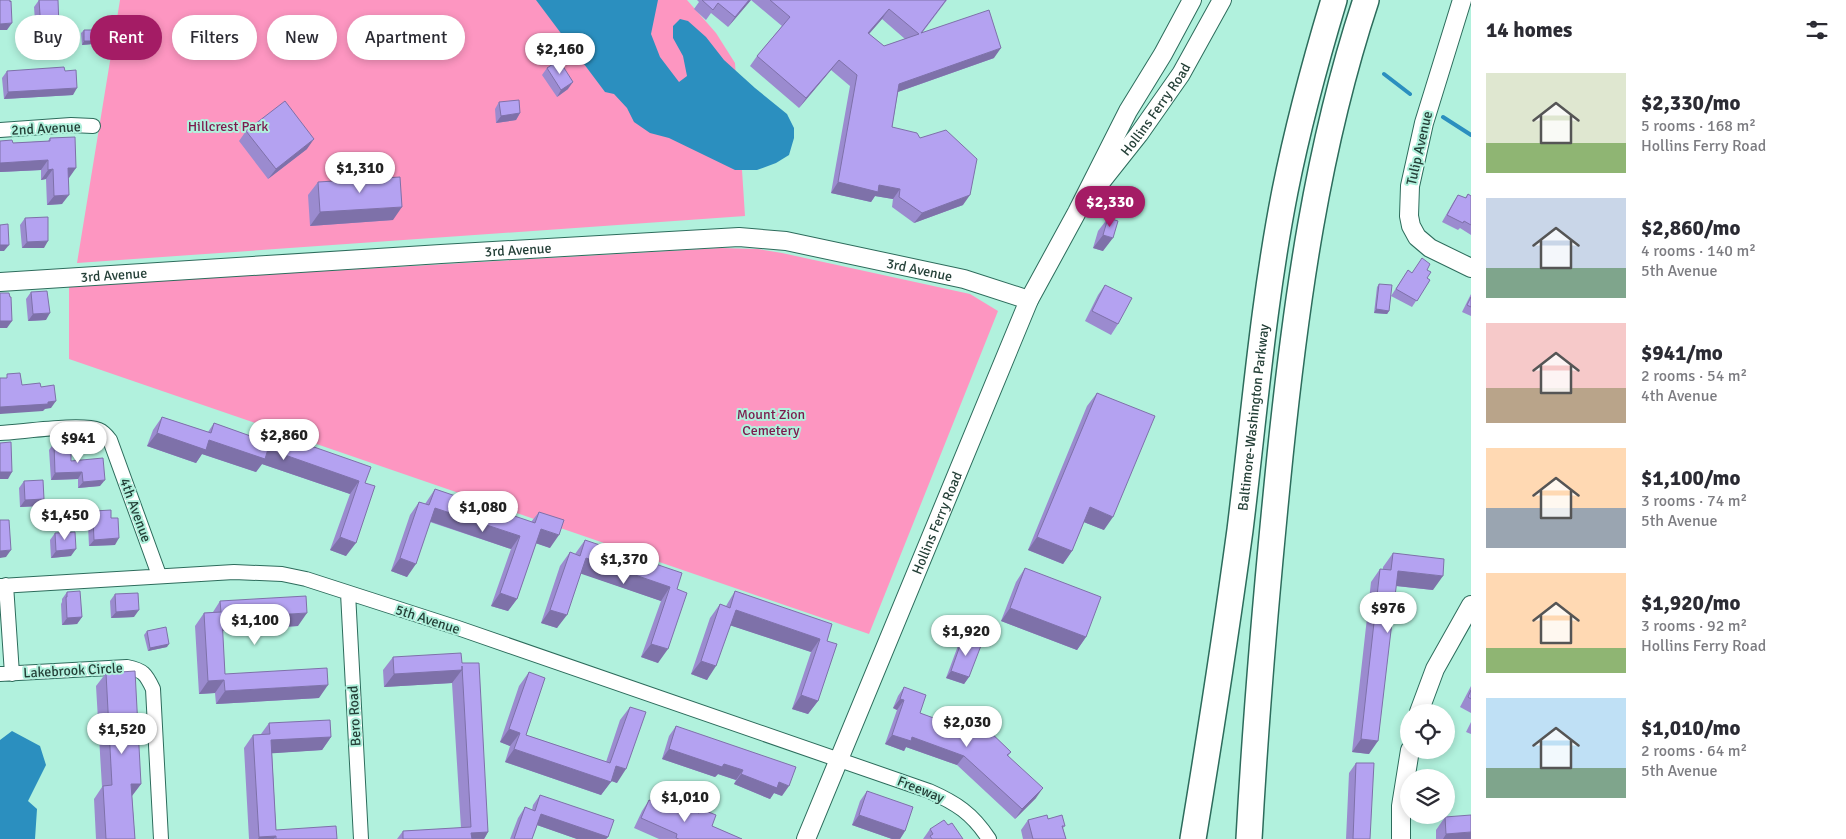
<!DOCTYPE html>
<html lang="en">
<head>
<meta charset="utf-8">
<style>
	body { margin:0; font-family:Signika,sans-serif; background:#f7f7f7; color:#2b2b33; height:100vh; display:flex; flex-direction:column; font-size:19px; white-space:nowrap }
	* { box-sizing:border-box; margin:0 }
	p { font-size:16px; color:#7c7c81 }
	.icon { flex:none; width:28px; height:28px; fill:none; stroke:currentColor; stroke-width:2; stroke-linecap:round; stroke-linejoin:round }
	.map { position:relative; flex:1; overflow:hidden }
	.sheet { display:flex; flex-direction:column; background:#fff; width:375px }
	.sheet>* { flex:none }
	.guide { position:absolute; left:15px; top:15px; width:475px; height:45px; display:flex; gap:10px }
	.controls { position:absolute; left:1400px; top:704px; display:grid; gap:10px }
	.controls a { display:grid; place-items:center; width:55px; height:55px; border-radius:50%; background:#fff; box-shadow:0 2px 8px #0003; font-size:25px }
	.price { position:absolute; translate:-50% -42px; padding:0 11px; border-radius:18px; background:#fff; color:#222; font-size:16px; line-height:32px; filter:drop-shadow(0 1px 2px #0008) }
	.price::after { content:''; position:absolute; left:50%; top:30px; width:15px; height:11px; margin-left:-8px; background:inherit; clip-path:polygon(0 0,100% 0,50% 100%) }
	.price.selected { background:#a41c65; color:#fff }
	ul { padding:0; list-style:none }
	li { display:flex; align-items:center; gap:15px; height:125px; padding:0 15px }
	li span { display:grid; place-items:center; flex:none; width:140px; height:100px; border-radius:0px; color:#555 }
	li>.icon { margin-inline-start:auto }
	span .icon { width:60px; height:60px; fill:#fffc; stroke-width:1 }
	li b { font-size:21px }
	h2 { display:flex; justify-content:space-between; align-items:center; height:60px; padding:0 15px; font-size:21px }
	.chip { padding:0 18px; border-radius:22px; background:#fff; box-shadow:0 2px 8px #0003; font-size:18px; line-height:45px }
	.chip.selected { background:#a41c65; color:#fff }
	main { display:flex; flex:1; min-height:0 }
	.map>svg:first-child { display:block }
	.green { fill:#fd96c1 }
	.water { fill:#2b8fbf }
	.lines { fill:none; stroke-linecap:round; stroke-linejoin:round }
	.stream { stroke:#2b8fbf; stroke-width:4 }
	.minor-casing { stroke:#2d6c5c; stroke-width:16 }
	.tertiary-casing { stroke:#2d6c5c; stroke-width:20 }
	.motorway-casing { stroke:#2d6c5c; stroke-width:28 }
	.minor { stroke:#fff; stroke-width:14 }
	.tertiary { stroke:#fff; stroke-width:18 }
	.motorway { stroke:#fff; stroke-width:25 }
	.wall { fill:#9b8bcf; fill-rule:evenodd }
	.shaded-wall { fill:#7e71a9 }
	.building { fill:#b4a2f1; stroke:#7e71a9; fill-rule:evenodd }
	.labels { text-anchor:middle; stroke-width:4; stroke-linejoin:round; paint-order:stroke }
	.street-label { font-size:14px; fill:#254038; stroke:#b1f1dd }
	.park-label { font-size:14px; fill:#7c1b4d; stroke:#b1f1dd }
</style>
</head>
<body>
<main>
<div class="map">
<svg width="1471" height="839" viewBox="0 0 1471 839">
	<rect width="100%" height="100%" fill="#b1f1dd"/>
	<path class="green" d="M120 0H687L716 33 735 63 745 216 77 263Z
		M720 248 758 249 782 253 970 294 998 311 869 634 69 359V286Z"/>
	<path class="water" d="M536 0H658L651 34 660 57 679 82 687 76 683 56 673 38V26L680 19 688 21 706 37 724 60 755 88 787 114 794 128V138L789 155 776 163 757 170H735L669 138 650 133 634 122 627 108 614 94 605 92Z
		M12 731 40 746 46 765 28 801 37 809 35 839H0V740Z"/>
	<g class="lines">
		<path class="stream" d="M1384 74 1410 94
			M1443 117 1471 135"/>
		<defs>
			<path id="minor" d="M0 130 71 125 93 126
				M0 433C22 432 81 423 99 430 104 432 107 436 110 440L159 575
				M6 585 12 674
				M0 586 234 572 282 574 306 579 458 628 929 791C956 803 972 813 989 839
				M348 593 361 839
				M0 674 127 667C143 670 146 674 153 689L161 839"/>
			<g id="tertiary">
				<path d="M1462 0 1424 123 1410 186 1409 216 1411 226 1417 237 1430 248 1471 268"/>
				<path id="s1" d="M1101 182 1139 134 1181 74 1222 0"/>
				<path id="s2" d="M0 282 441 254 739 237 786 241 964 279 1029 300"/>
				<path d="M1419 712 1435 669 1471 605"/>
				<path id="s3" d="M806 839 1029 300 1077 212 1128 111 1163 54 1192 0"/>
				<path d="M1401 839V806L1410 750"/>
			</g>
			<g id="motorway">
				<path id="s4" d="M1193 839C1210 736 1226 633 1240 530 1254 417 1263 303 1285 191 1298 126 1315 63 1334 0"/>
				<path d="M1249 839C1256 711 1267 584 1280 456 1296 302 1317 148 1366 0"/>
			</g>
		</defs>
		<use href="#minor" class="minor-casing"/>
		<use href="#tertiary" class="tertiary-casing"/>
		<use href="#motorway" class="motorway-casing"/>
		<use href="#minor" class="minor"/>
		<use href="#tertiary" class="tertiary"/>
		<use href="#motorway" class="motorway"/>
	</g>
	<path class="wall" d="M39 0 55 34 36 35 34 7Z
		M697 0H751L728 27 711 13 706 20 694 9 699 2Z
		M751 0H947L922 33 994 58 898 92 892 127 963 205 914 223 892 207 893 199 875 196 871 202 831 193 850 86 831 70 799 108 750 66 757 56 782 26ZM882 19 905 39 884 46 869 34Z
		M84 30 96 41 93 44 82 45 81 33Z
		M547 68 568 89 557 97 542 75Z
		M7 71H65L73 95 4 99 2 78Z
		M499 102 520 113 516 120 496 123 495 109Z
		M246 131 307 149 268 179 239 141Z
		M50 138 69 178H68L62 204 47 205 46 179 41 180V170L0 172V141L13 143 48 141Z
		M318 182 393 220 310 226 308 195Z
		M1468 194 1471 196V235L1460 228 1458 230 1442 222 1454 201 1458 195 1465 198Z
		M25 218 44 248H22L20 225Z
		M1108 218 1103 251 1093 248 1098 231Z
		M1408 270 1412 273 1427 270V278L1430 280 1412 307 1391 296Z
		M1379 284 1389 311 1387 314 1374 313 1377 287Z
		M1105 285 1118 324 1111 335 1085 321 1098 295Z
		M31 292 46 320 28 321 26 299Z
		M1471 294V316L1462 312Z
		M1097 393 1104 530 1084 522 1072 551 1063 564 1028 550 1087 406Z
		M162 417 208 432 214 423 267 442 274 433 365 483 346 556 330 550 350 494 262 464 256 472 202 454 196 463 147 446 153 430Z
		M54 443 71 461 100 486 78 488V479L51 480 49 450Z
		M24 481 44 499 39 506 20 507 19 488Z
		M435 489 531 522 539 512 550 548 536 543 517 599 508 611 491 606 511 549 430 522 407 577 391 571 410 515 419 502 425 504Z
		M94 511 115 545 89 546 88 526 90 523V517Z
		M55 533 71 556 51 558 50 540Z
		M585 540 677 589 658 663 641 657 661 601 581 573 557 628 541 623 560 566 570 552 575 554Z
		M1393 553 1433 590 1396 586 1369 754 1352 752 1371 582 1380 569H1383V567Z
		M1025 568 1086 637 1077 650 1001 621 1016 582Z
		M735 591 827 641 818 701 808 714 792 709 811 652 730 625 707 680 691 674 710 618 720 604 726 606Z
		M67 592 82 617 77 624 62 625 61 604 62 602V599Z
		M115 594 134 617 111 618 110 601Z
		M220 601 298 626 222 631 225 674 319 698 216 704 215 693 199 694 195 626 204 613 213 612Z
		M147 631 167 647 148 651 144 635Z
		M963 637 969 677 964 684 946 678 959 643Z
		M393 657 462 663 488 832 484 839H397L403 831 461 828 452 683 384 687 383 670Z
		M529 672 526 735 606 762 620 720 630 707 617 783 611 781 601 795 505 762 510 746 500 742 519 686Z
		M106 673 141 784 132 796 135 839H96L94 799 102 787 96 686Z
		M1471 686V713L1460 707Z
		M904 687 920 713 979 735 985 727 1011 752 1008 756 1036 798 1015 819 957 765 906 747 904 751 885 744 897 710 893 708 898 696Z
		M1471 722V734L1466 732Z
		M269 723 331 737 322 750 272 753 276 830 337 839H249L244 748 253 735 261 734Z
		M676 726 782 796 774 793 770 799 734 784 736 780 718 774 715 777 662 759 669 736Z
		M1356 763 1370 839H1346L1349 773Z
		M867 791 905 831 900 839H892L852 825 860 801Z
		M540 795 608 837 606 839H577L537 825 532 839H510L518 818 525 807 532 810 533 805Z
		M649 800 683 815 688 808 698 812 701 809 712 826 742 839H659L634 828 642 811Z
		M1445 817 1471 839H1436V830Z
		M1048 819 1065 826 1063 828 1066 839H1023L1021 830 1028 820Z
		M948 825 963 839H923L930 829Z"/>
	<path class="shaded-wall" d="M749 0H751L728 27 735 17Z
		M889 9 882 19 861 43 868 33Z
		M12 23 7 30H0V24Z
		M59 27 55 34 36 35 41 29Z
		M84 41H96L93 44 82 45Z
		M1001 48 994 58 892 94 899 84Z
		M839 60 831 70 799 108 806 98Z
		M573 82 568 89 557 97 561 90Z
		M77 88 73 95 4 99 8 92Z
		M520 113 516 120 496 123 501 116Z
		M314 139 307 149 268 179 276 169Z
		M48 160 41 170 0 172V163Z
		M68 168H76L69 178H61Z
		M53 169 46 179 41 180 48 170Z
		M838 182 879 185 900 189 893 199 875 196 871 202 831 193Z
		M69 195 62 204 47 205 54 196Z
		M970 195 963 205 914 223 922 213Z
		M402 207 393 220 310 226 320 212Z
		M1103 235 1113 238 1103 251 1093 248Z
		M48 241 44 248H22L27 242Z
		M0 245H9L4 251H0Z
		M1376 309 1389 311 1387 314 1374 313Z
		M50 313 46 320 28 321 33 314Z
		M0 321H12L7 328H0Z
		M56 401 51 408 45 409 43 411 0 414V407Z
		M157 433 268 449 359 481 350 494 262 464 256 472 202 454 196 463 147 446Z
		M0 472H12L8 479H0Z
		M82 472 78 479 51 480 55 473Z
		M105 480 100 486 78 488 83 482Z
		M44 499 39 506 20 507 25 500Z
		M1090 507 1113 517 1104 530 1081 521Z
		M435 508 520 536 511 549 426 520Z
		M541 529 559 535 550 548 532 542Z
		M340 537 356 543 346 556 330 550Z
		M1037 537 1072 551 1063 564 1028 550Z
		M119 538 115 545 89 546 94 540Z
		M76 549 71 556 51 558 56 551Z
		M11 550 6 557 0 558V551Z
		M400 558 416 564 407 577 391 571Z
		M586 558 670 587 661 601 576 572Z
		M1398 571 1443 576 1433 590 1388 585Z
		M500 593 517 599 508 611 491 606Z
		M1010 608 1086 637 1077 650 1001 621Z
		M139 610 134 617 111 618 116 612Z
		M550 610 567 615 557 628 541 623Z
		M736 610 820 639 811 652 726 624Z
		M307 613 298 626 212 631 222 618Z
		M82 617 77 624 62 625 67 618Z
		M169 644 167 647 148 651 150 648Z
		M651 644 668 649 658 663 641 657Z
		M701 661 716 666 707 680 691 674Z
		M462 670 452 683 384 687 394 674Z
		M951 671 969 677 964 684 946 678Z
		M224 680 215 693 199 694 208 681Z
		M328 685 319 698 216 704 225 691Z
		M801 695 818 701 808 714 792 709Z
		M900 699 904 700 897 710 893 708Z
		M509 729 520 733 510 746 500 742Z
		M892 735 912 737 964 756 957 765 906 747 904 751 885 744Z
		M331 737 322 750 262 754 271 740Z
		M1361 739 1378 741 1369 754 1352 752Z
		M514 749 611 782 601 795 505 762Z
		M669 749 724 764 743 770 736 780 718 774 715 777 662 759Z
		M616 766 626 769 617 783 607 779Z
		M741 774 779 782 789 786 782 796 774 793 770 799 734 784Z
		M131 784H141L131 797Z
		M1043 788 1036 798 1015 819 1022 809Z
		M541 814 608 837 606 839H577L534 824Z
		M859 815 905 831 900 839H892L852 825Z
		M488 832 484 839H467L471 833Z
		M1471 832V839H1443L1446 834Z
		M276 836 274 839H258L259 837Z"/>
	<path class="building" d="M0 0H10V2L11 1 12 23 0 24Z
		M39 0H58L59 27 41 29Z
		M702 0H749L735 17 718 3 713 10Z
		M770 0H946L921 33 989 10 1001 48 899 84 892 127 917 133 920 138 946 130 977 159 970 195 922 213 899 197 900 189 879 185 878 192 838 182 857 75 839 60 806 98 757 56 790 17ZM889 9 919 34 884 46 868 33Z
		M84 30H95L96 41H84Z
		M559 60 573 82 561 90 547 68Z
		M64 67 65 71 76 70 77 88 8 92 7 71Z
		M519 100 520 113 501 116 499 102Z
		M285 101 314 139 276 169 246 131Z
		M75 137 76 168H68L69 195 54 196 53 169 48 170V160L0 163V141L12 140 13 143 50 141V138Z
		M400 177 402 207 320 212 318 182Z
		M1468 194 1471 196V225L1464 221 1463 223 1447 215 1458 195 1466 198Z
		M48 217V241L27 242 25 218Z
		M1108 218 1118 221 1113 238 1103 235Z
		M8 224 9 245H0V225Z
		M1422 258 1430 264 1427 270 1431 272 1427 278 1430 280 1417 301 1396 289 1408 270 1412 273Z
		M1379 284 1392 285 1389 311 1376 309Z
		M1105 285 1132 298 1118 324 1092 311Z
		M47 291 50 313 33 314 31 292Z
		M0 293H9L10 297H11L12 321H0Z
		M1471 297V307L1467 305Z
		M20 373 22 385 40 383 41 387 54 385 56 401 48 402V404L0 407V378H7V374Z
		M1097 393 1155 416 1113 517 1090 507 1072 551 1037 537Z
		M162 417 211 433 214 423 270 443 274 433 371 467 365 483 375 486 356 543 340 537 359 481 268 449 265 459 209 440 206 450 157 433Z
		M11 442 12 472H0V443Z
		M69 442V447H71V461L103 458 105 480 83 482 82 472 55 473 54 443Z
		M43 480 44 499 25 500 24 481Z
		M435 489 535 523 539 512 564 520 559 535 541 529 517 599 500 593 520 536 435 508 416 564 400 558 419 502 429 505Z
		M111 510V518H118L119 538 94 540 93 519H95L94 511Z
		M0 520H9L11 550 0 551Z
		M75 532 76 549 56 551 55 533Z
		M585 540 682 573 677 589 687 593 668 649 651 644 670 587 586 558 567 615 550 610 570 552 580 556Z
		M1393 553 1444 559 1443 576 1398 571 1378 741 1361 739 1380 569 1391 570Z
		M1025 568 1101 597 1086 637 1010 608Z
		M80 591 82 617 67 618 66 597H67V592Z
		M735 591 832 624 827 641 837 644 818 701 801 695 820 639 736 610 716 666 701 661 720 604 730 608Z
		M138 593 139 610 116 612 115 594Z
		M306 596 307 613 222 618 225 674 327 668 328 685 225 691 224 680 208 681 204 613 221 612 220 601Z
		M166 627 169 644 150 648 147 631Z
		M963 637 982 643 969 677 951 671Z
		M461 653 462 663H479L488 832 471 833 472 839H403V831L471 827 462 666V670L394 674 393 657Z
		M135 671 141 784H131L135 839H106L103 786 112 785 106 673Z
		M529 672 545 678 526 735 610 763 630 707 646 712 626 769 616 766 611 782 514 749 520 733 509 729Z
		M904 687 926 695 920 713 980 735 985 727 1011 752 1007 755 1043 788 1022 809 964 756 912 737 911 741 892 735 904 700 900 699Z
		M1471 690V699L1468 697Z
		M330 720 331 737 271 740 276 830 336 826 337 839H276V836L259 837 253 735 270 734 269 723Z
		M676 726 796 767 789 786 779 782 777 788 741 774 743 770 724 764 722 767 669 749Z
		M1356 763H1374L1370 839H1353Z
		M867 791 913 807 905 831 859 815Z
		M540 795 614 820 608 837 541 814 532 839H514L525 807 535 811Z
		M649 800 685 816 688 808 699 813 701 809 716 815 712 826 742 839H679L676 838 677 834 641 818Z
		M1047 815 1048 819 1062 815 1065 826H1062L1066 839H1033L1028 820Z
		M1471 815V832L1446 834 1445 817Z
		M944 820 948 825 952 823 963 839H932L930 836 933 834 930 829Z"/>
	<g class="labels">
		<g class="street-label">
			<text dy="5" stroke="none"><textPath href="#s1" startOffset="91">Hollins Ferry Road</textPath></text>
			<text transform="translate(46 128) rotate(-3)" y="5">2nd Avenue</text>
			<text transform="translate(1419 148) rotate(-77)" y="5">Tulip Avenue</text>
			<text dy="5" stroke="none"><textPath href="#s2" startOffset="519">3rd Avenue</textPath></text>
			<text dy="5" stroke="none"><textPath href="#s2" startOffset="924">3rd Avenue</textPath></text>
			<text dy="5" stroke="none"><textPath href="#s2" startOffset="114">3rd Avenue</textPath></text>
			<text dy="5" stroke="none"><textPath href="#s4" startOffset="426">Baltimore-Washington Parkway</textPath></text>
			<text transform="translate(136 510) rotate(70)" y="5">4th Avenue</text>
			<text dy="5" stroke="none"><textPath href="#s3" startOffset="342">Hollins Ferry Road</textPath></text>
			<text transform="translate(428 619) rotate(18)" y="5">5th Avenue</text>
			<text transform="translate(73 670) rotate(-3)" y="5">Lakebrook Circle</text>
			<text transform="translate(354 716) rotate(-93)" y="5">Bero Road</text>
			<text transform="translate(921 789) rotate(22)" y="5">Freeway</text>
		</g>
		<g class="park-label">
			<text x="228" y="131">Hillcrest Park</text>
			<text x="771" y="419">Mount Zion<tspan x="771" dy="16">Cemetery</tspan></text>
		</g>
	</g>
</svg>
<div class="controls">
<a><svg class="icon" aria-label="locate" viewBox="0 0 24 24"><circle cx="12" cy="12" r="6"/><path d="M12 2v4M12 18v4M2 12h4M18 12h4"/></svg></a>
<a><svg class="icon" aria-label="layers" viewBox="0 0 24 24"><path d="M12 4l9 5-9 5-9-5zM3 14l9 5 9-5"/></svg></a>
</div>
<b class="price" style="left:560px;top:75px">$2,160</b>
<b class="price" style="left:360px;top:194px">$1,310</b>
<b class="price selected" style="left:1110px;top:228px">$2,330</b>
<b class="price" style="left:284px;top:461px">$2,860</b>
<b class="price" style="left:78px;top:464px">$941</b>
<b class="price" style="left:483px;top:533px">$1,080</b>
<b class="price" style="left:65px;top:541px">$1,450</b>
<b class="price" style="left:624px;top:585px">$1,370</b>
<b class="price" style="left:1388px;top:634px">$976</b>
<b class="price" style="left:255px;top:646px">$1,100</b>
<b class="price" style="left:966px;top:657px">$1,920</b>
<b class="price" style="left:967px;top:748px">$2,030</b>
<b class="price" style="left:122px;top:755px">$1,520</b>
<b class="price" style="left:685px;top:823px">$1,010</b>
<div class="guide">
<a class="chip">Buy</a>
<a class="chip selected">Rent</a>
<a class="chip">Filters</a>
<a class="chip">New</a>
<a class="chip">Apartment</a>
</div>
</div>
<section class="sheet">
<h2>14 homes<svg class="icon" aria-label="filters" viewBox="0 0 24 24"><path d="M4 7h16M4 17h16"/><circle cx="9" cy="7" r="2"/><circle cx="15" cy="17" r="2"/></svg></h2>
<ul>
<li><span style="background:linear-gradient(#dfe7d0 70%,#8fb573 0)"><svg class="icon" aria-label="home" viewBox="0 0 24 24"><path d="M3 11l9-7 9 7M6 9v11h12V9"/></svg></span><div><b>$2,330/mo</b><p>5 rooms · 168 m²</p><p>Hollins Ferry Road</p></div></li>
<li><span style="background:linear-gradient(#c9d6e8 70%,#7fa58c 0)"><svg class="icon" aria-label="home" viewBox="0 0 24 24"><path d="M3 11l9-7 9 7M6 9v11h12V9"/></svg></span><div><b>$2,860/mo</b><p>4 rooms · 140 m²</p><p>5th Avenue</p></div></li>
<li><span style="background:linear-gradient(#f6c9c9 65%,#b9a48a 0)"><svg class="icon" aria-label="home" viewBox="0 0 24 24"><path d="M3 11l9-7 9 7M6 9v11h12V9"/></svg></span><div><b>$941/mo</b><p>2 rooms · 54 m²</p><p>4th Avenue</p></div></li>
<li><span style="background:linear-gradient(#ffd9b3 60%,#9aa5b1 0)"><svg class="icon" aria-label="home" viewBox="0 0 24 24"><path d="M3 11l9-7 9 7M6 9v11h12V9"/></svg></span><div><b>$1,100/mo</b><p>3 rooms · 74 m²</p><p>5th Avenue</p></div></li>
<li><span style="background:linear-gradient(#ffd9b3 75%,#8fb573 0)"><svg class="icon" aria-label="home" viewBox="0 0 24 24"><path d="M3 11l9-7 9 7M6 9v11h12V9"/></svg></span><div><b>$1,920/mo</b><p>3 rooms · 92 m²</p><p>Hollins Ferry Road</p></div></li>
<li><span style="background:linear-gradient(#bfe0f5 70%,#7fa58c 0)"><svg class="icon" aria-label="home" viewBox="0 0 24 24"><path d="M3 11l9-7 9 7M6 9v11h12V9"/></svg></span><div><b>$1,010/mo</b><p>2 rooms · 64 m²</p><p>5th Avenue</p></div></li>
</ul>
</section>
</main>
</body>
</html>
